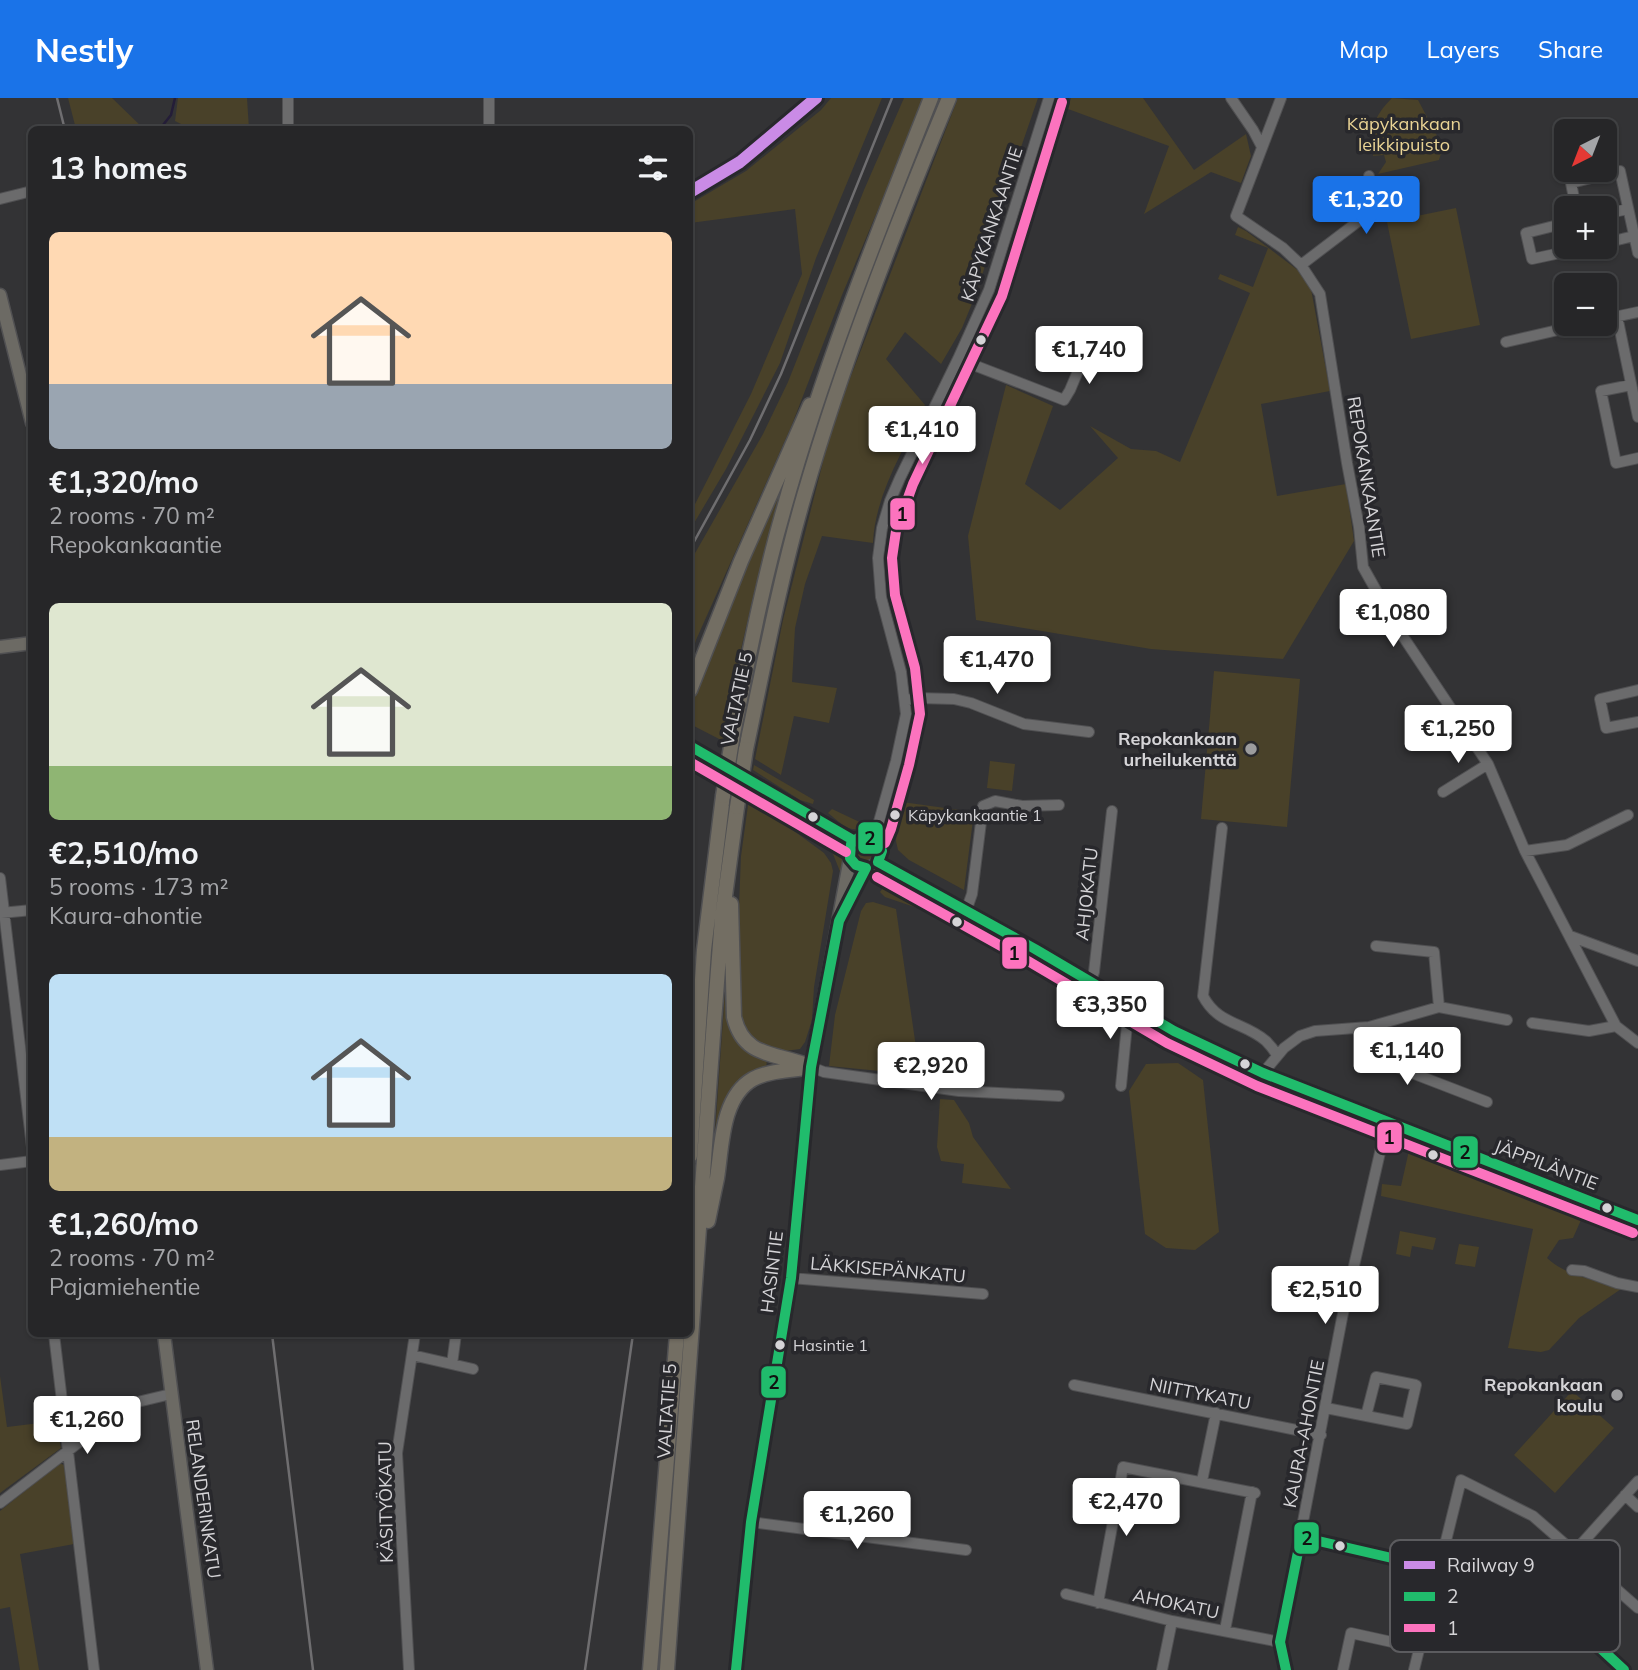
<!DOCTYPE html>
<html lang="en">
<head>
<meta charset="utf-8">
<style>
	body { margin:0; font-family:Mulish,sans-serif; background:#323234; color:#f1f3f6; height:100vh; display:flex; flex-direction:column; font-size:26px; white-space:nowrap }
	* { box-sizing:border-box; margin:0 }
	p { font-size:23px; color:#a4a5a8 }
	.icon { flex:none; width:38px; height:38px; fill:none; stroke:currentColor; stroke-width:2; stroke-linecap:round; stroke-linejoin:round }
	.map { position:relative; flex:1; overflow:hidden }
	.details { position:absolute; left:28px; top:28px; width:665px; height:1211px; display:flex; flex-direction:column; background:#262628; border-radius:10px; box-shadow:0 2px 5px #0004,0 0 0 2px #424345 }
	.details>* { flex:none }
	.needle { width:46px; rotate:222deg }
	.tools { position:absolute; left:1554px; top:21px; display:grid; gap:14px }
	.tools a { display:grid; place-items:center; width:63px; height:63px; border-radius:10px; background:#262628; box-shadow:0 2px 5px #0004,0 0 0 2px #424345; font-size:35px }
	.price { position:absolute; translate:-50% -60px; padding:0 16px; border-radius:7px; background:#fff; color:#222; font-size:23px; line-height:46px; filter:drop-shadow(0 2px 4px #0008) }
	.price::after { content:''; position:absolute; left:50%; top:42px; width:21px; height:16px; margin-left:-10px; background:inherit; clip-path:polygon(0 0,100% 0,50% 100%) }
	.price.selected { background:#1a73e8; color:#fff }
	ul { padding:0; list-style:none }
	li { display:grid; align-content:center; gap:14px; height:371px; padding:0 21px }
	li span { display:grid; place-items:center; height:217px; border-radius:10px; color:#555 }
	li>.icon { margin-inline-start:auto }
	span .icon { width:126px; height:126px; fill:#fffc; stroke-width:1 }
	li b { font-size:30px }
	h2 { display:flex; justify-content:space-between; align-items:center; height:84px; padding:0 21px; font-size:30px }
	header { display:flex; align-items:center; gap:42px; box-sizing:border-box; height:98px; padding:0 35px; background:#1a73e8; color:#fff }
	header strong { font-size:33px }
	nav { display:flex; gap:38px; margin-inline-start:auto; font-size:24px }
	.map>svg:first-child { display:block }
	.green { fill:#494129 }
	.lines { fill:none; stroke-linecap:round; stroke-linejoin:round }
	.stream { stroke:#241d38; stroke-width:2.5 }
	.minor-casing { stroke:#505052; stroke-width:12 }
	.major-casing { stroke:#505052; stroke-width:15 }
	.highway-casing { stroke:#505052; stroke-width:17 }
	.minor { stroke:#6b6b6c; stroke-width:10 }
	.major { stroke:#6c6a64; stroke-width:12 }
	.highway { stroke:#736e63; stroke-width:14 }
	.rail { stroke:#6f6e70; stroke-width:2.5 }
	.highway-bridge-casing { stroke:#505052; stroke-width:17; stroke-linecap:butt }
	.highway-bridge { stroke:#736e63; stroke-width:14 }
	.bus-1-casing { stroke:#28282c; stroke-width:16 }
	.bus-2-casing { stroke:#28282c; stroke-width:16 }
	.bus-1 { stroke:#20bc6c; stroke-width:10 }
	.bus-2 { stroke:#fc73be; stroke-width:10 }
	.rail-1-casing { stroke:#28282c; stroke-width:18 }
	.rail-1 { stroke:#ca8be6; stroke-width:12 }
	.bus-dot { fill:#d5d4d7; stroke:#28282c; stroke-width:2.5 }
	.poi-dot { fill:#9c9c9e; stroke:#28282c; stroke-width:2.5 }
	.labels { text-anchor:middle; stroke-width:7; stroke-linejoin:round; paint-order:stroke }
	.bus-label { font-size:16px; fill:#d5d4d7; stroke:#28282c; text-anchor:start }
	.park-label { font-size:18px; fill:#ead495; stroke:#28282c }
	.street-label { font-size:18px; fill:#d5d4d7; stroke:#28282c }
	.poi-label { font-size:18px; font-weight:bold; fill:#d5d4d7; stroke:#28282c; text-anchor:end }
	.key { fill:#28282c; stroke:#5c5c5f; stroke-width:2 }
	.key-label { font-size:19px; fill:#d5d4d7 }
	.line-badge { stroke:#28282c; stroke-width:2.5 }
	.pale-badge-label { font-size:19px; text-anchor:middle; font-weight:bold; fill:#111 }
</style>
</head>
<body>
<header>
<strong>Nestly</strong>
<nav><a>Map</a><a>Layers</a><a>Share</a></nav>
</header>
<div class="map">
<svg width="1638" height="1572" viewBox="0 0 1638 1572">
	<rect width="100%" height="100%" fill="#333335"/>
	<path class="green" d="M68 0H112L144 31H76Z
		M178 0H247L249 31H191L175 23Z
		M831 0H882L816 160 780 265 726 371 690 432V416L751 296 802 176 795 111 690 125V106L746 73 821 12Z
		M904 0H925L842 197 791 329 696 542 690 562V464L763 336 788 284 864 92Z
		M958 0H1038L1018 58 978 191 962 230 941 266 905 234 886 261 925 307C905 350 875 396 873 445L822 438 805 486 795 530 792 584 837 590 829 625 794 618 781 677 755 661 783 522 828 344 846 291Z
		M1071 0H1143L1194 72 1246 36 1251 58 1241 85 1211 74 1144 116 1169 48 1068 11Z
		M1392 0 1418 2 1443 49 1439 62 1378 76 1386 64 1384 57 1373 58C1371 32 1372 20 1392 0Z
		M1456 110 1480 227 1411 241 1387 124Z
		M1238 129 1246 133 1299 173 1311 191 1330 293 1261 306 1277 398 1346 386 1354 443 1283 561 1151 551 976 522 968 438 1006 287 1053 308 1025 386 1060 412 1118 360 1090 328 1131 351 1156 353 1180 364 1250 195 1218 181 1220 176 1253 189 1268 150 1235 137Z
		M792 361 757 482 728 607 723 643 690 626V610L701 575Z
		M1214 573 1300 581 1287 729 1201 721Z
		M913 605H916C916 624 915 647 905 662L902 660C904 648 908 613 913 605Z
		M990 663 1015 666 1012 693 987 690Z
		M754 667 814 702 813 706 800 702 753 672Z
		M750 689 840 747 844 764 841 776 833 756 824 746 749 695Z
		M749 700 824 755 831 765 833 773 814 889 812 922 805 944 800 951 778 954 750 942 738 916 736 886 741 758Z
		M902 704 974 714 964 792 909 762 898 752 896 743 899 706Z
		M832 711 868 728C850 737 842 726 828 715Z
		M853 754a11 11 0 1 1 22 0a11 11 0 1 1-22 0Z
		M889 782 917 795 950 817 951 820 971 830 986 845 935 816 885 799 880 794Z
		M873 804 896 811 920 977 829 968 835 917 861 813 866 805Z
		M727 865 747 953 767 962 766 970 743 981 711 1092Z
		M1178 965 1203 982 1219 1134 1195 1152 1166 1150 1145 1136 1129 993 1146 966Z
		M940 1001 954 1002 969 1025 973 1039 1011 1091 962 1085 964 1066 941 1063 937 1049Z
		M1410 1048 1585 1113 1573 1140 1559 1142 1547 1160C1569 1180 1594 1180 1621 1191L1579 1220 1549 1252 1541 1254 1508 1250 1533 1131 1381 1098 1382 1086 1401 1088Z
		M1400 1133 1436 1140 1433 1152 1412 1148 1410 1159 1396 1156Z
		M1459 1146 1479 1149 1475 1169 1455 1166Z
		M0 1278 7 1329 56 1323 61 1350 0 1395Z
		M1572 1293 1614 1330 1555 1395 1514 1357Z
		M60 1365 67 1369 74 1446 20 1456 39 1572H20L10 1509 0 1511V1413Z"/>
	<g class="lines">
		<path class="stream" d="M159 32 171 17 175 0"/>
		<defs>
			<path id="minor" d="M288 0V32
				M489 0V32
				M1231 0 1253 32 1262 49
				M1281 0 1236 118 1283 150 1301 167 1320 196 1347 365 1359 429 1363 469 1396 528 1488 666 1525 753 1616 928 1638 945
				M0 101 32 93
				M1576 110 1571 85 1620 73 1638 155
				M1605 116 1628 111
				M1566 125 1526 135 1532 161 1588 149
				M1605 145 1634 138
				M1301 167 1360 122 1371 102 1369 78
				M1617 218 1638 319
				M1605 221 1638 214
				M1506 244 1584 226
				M958 261 1064 302 1070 292 1086 254
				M1631 287 1601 293 1616 365 1638 360
				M1638 592 1600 601 1606 630 1638 624
				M906 602 918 600 954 601 971 605 1024 626 1089 634
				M1443 694 1488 666
				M1222 730 1203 898C1218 927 1244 924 1266 943 1270 947 1274 952 1277 957
				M872 739 878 727 896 663 906 616 901 574 881 499 878 460 882 430 890 403 900 380 958 261 989 192 1049 0
				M1525 753 1567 747 1628 717
				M0 780 32 1049
				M966 813 972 796 983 708 995 703 1022 708 1059 707
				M1 815 32 812
				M1570 838 1638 863
				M1376 848 1434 854 1439 909
				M1091 883 1094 874 1112 713
				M1532 925 1589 933 1616 928
				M1369 929 1386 965 1487 1004
				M1263 975 1284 950 1300 938 1315 933 1369 929 1439 909 1507 922
				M1121 988 1128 916 1132 908
				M0 1067 32 1063
				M1572 1172 1584 1173 1617 1185 1638 1189
				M791 1180 983 1196
				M54 1236 94 1572
				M412 1257 473 1271
				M452 1266 456 1236
				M1074 1287 1321 1337
				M1326 1310 1407 1326 1416 1287 1376 1279 1366 1318
				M1202 1383 1216 1315
				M1625 1397 1638 1409
				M0 1405 129 1306 171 1296
				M751 1424 966 1452
				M1301 1439 1487 1482 1525 1495 1544 1504 1584 1535 1624 1572
				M1575 1453 1638 1383
				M1066 1496 1172 1523 1280 1544
				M1098 1505 1123 1369 1255 1395
				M1225 1532 1252 1394
				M409 1572 397 1355 415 1236
				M736 1572 751 1424 791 1180 811 969 824 974 959 993 1059 998
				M1162 1572 1172 1523
				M1286 1572 1280 1544 1342 1220 1387 1024
				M1343 1572 1351 1535 1419 1550
				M1414 1572 1461 1382 1533 1418 1638 1510"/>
			<path id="major" d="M0 197 32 325
				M0 549 32 545
				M690 648 853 742
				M849 754a16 16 0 1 1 32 0a16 16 0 1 1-32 0Z
				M878 764 1035 851 1174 933 1263 975 1638 1122
				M846 810 866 770
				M811 969 850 760
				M164 1236 207 1572"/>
			<path id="highway" d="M690 592 741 463 810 307
				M733 636C748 562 762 487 783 414 822 273 877 136 931 0
				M746 651C764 566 780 481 804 398 843 263 895 130 949 0
				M731 806 734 919C744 962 779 954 811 969
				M690 1058 704 852 723 698
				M708 1123C711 1108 714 1094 717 1080 722 1049 721 999 753 981 770 972 792 973 811 969
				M650 1572 677 1236
				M667 1572 714 923 722 820 737 709"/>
		</defs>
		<use href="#minor" class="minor-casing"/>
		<use href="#major" class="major-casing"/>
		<use href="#highway" class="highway-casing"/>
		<use href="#minor" class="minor"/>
		<use href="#major" class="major"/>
		<use href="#highway" class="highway"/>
		<path class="rail" d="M57 0 65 32
			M690 451 750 342 781 276 892 0
			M272 1236 313 1572
			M585 1572 633 1236"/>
		<defs>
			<path id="highway-bridge" d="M723 698 733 636
				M737 709 746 651"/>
		</defs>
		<use href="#highway-bridge" class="highway-bridge-casing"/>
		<use href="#highway-bridge" class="highway-bridge"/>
		<defs>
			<path id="bus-1" d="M690 648 853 742
				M736 1572 751 1424 791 1180 811 969 839 823 866 770 856 767 850 760 851 746C864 732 874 739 882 753L878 764 1035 851 1174 933 1263 975 1638 1122
				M1286 1572 1280 1544 1301 1439 1487 1482 1525 1495 1544 1504 1584 1535 1624 1572"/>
			<path id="bus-2" d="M690 664 846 754
				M885 745 891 731 909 667 920 616 915 570 895 497 892 460 896 433 913 386 1002 198 1062 4
				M877 779 1028 863 1167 945 1257 988 1633 1135"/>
		</defs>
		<use href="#bus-1" class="bus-1-casing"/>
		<use href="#bus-2" class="bus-2-casing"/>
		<use href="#bus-1" class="bus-1"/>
		<use href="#bus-2" class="bus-2"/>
		<defs>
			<path id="rail-1" d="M690 94 740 64 816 0"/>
		</defs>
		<use href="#rail-1" class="rail-1-casing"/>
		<use href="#rail-1" class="rail-1"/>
	</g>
	<g class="bus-dot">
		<circle cx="981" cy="242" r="6"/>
		<circle cx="895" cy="717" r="6"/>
		<circle cx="813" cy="719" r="6"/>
		<circle cx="957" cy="824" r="6"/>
		<circle cx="1245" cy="966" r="6"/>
		<circle cx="1433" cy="1057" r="6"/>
		<circle cx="1607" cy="1110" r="6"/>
		<circle cx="780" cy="1247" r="6"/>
		<circle cx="1340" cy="1448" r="6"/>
	</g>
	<g class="poi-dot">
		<circle cx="1251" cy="651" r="7"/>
		<circle cx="1617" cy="1297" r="7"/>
	</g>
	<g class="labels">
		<g class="bus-label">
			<text x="908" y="723">Käpykankaantie 1</text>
			<text x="793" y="1253">Hasintie 1</text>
		</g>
		<g class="park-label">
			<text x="1404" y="32">Käpykankaan<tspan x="1404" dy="21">leikkipuisto</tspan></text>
		</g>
		<g class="street-label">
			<text transform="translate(992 126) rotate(-72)" y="6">KÄPYKANKAANTIE</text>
			<text transform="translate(1366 379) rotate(81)" y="6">REPOKANKAANTIE</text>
			<text transform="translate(737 601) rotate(-78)" y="6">VALTATIE 5</text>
			<text transform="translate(1087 796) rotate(-84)" y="6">AHJOKATU</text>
			<text transform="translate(1546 1067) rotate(21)" y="6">JÄPPILÄNTIE</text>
			<text transform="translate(888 1172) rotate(5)" y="6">LÄKKISEPÄNKATU</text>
			<text transform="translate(772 1174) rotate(-83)" y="6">HASINTIE</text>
			<text transform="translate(1200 1296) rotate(11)" y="6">NIITTYKATU</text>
			<text transform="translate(667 1313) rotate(-86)" y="6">VALTATIE 5</text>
			<text transform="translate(1304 1336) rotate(-79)" y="6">KAURA-AHONTIE</text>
			<text transform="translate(203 1401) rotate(82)" y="6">RELANDERINKATU</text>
			<text transform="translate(386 1404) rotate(-91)" y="6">KÄSITYÖKATU</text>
			<text transform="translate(1176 1506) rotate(12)" y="6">AHOKATU</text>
		</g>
		<g class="poi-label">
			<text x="1237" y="647">Repokankaan<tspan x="1237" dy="21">urheilukenttä</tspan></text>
			<text x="1603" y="1293">Repokankaan<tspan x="1603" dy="21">koulu</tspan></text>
		</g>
	</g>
	<rect x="1390" y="1442" width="230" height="112" rx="10" class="key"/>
	<rect x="1404" y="1463" width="31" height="8" fill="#ca8be6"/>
	<rect x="1404" y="1494" width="31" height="9" fill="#20bc6c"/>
	<rect x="1404" y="1526" width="31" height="8" fill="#fc73be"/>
	<g class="key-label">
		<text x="1447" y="1474">Railway 9</text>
		<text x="1447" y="1505">2</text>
		<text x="1447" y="1537">1</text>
	</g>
	<g class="line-badge">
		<rect x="889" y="399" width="27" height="34" rx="7" fill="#fc73be"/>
		<rect x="857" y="723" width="27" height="34" rx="7" fill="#20bc6c"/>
		<rect x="1001" y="838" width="27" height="34" rx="7" fill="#fc73be"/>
		<rect x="1376" y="1023" width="27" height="33" rx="7" fill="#fc73be"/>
		<rect x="1452" y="1037" width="27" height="34" rx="7" fill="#20bc6c"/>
		<rect x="760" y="1267" width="27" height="34" rx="7" fill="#20bc6c"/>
		<rect x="1293" y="1423" width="27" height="34" rx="7" fill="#20bc6c"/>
	</g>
	<g class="pale-badge-label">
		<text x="902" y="423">1</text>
		<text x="870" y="747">2</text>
		<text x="1014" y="862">1</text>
		<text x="1389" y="1046">1</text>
		<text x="1465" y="1061">2</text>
		<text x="774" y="1291">2</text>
		<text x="1307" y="1447">2</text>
	</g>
</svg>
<div class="tools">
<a><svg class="needle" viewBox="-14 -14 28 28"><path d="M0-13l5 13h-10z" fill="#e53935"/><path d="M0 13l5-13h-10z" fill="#a4a5a8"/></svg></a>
<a>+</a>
<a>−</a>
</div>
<b class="price selected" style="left:1366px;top:138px">€1,320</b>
<b class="price" style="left:1089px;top:288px">€1,740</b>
<b class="price" style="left:922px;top:368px">€1,410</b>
<b class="price" style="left:1393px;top:551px">€1,080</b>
<b class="price" style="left:997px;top:598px">€1,470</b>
<b class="price" style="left:1458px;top:667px">€1,250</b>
<b class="price" style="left:1110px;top:943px">€3,350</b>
<b class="price" style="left:1407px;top:989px">€1,140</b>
<b class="price" style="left:931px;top:1004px">€2,920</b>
<b class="price" style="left:1325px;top:1228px">€2,510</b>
<b class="price" style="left:87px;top:1358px">€1,260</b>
<b class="price" style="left:1126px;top:1440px">€2,470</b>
<b class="price" style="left:857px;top:1453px">€1,260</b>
<section class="details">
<h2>13 homes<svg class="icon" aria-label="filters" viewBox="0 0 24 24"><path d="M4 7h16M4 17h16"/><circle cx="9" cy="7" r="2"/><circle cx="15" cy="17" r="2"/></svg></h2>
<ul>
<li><span style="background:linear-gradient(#ffd9b3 70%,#9aa5b1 0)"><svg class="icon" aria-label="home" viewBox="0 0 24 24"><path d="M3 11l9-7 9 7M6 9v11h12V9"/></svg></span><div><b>€1,320/mo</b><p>2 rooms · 70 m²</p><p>Repokankaantie</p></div></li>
<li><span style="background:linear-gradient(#dfe7d0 75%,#8fb573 0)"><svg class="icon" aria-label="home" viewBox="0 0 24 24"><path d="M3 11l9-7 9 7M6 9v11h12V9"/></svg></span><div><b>€2,510/mo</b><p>5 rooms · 173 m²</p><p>Kaura-ahontie</p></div></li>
<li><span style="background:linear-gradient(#bfe0f5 75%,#c2b280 0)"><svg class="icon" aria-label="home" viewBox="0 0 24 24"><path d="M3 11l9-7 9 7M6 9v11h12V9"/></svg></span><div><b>€1,260/mo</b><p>2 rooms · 70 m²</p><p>Pajamiehentie</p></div></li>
</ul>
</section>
</div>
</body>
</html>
